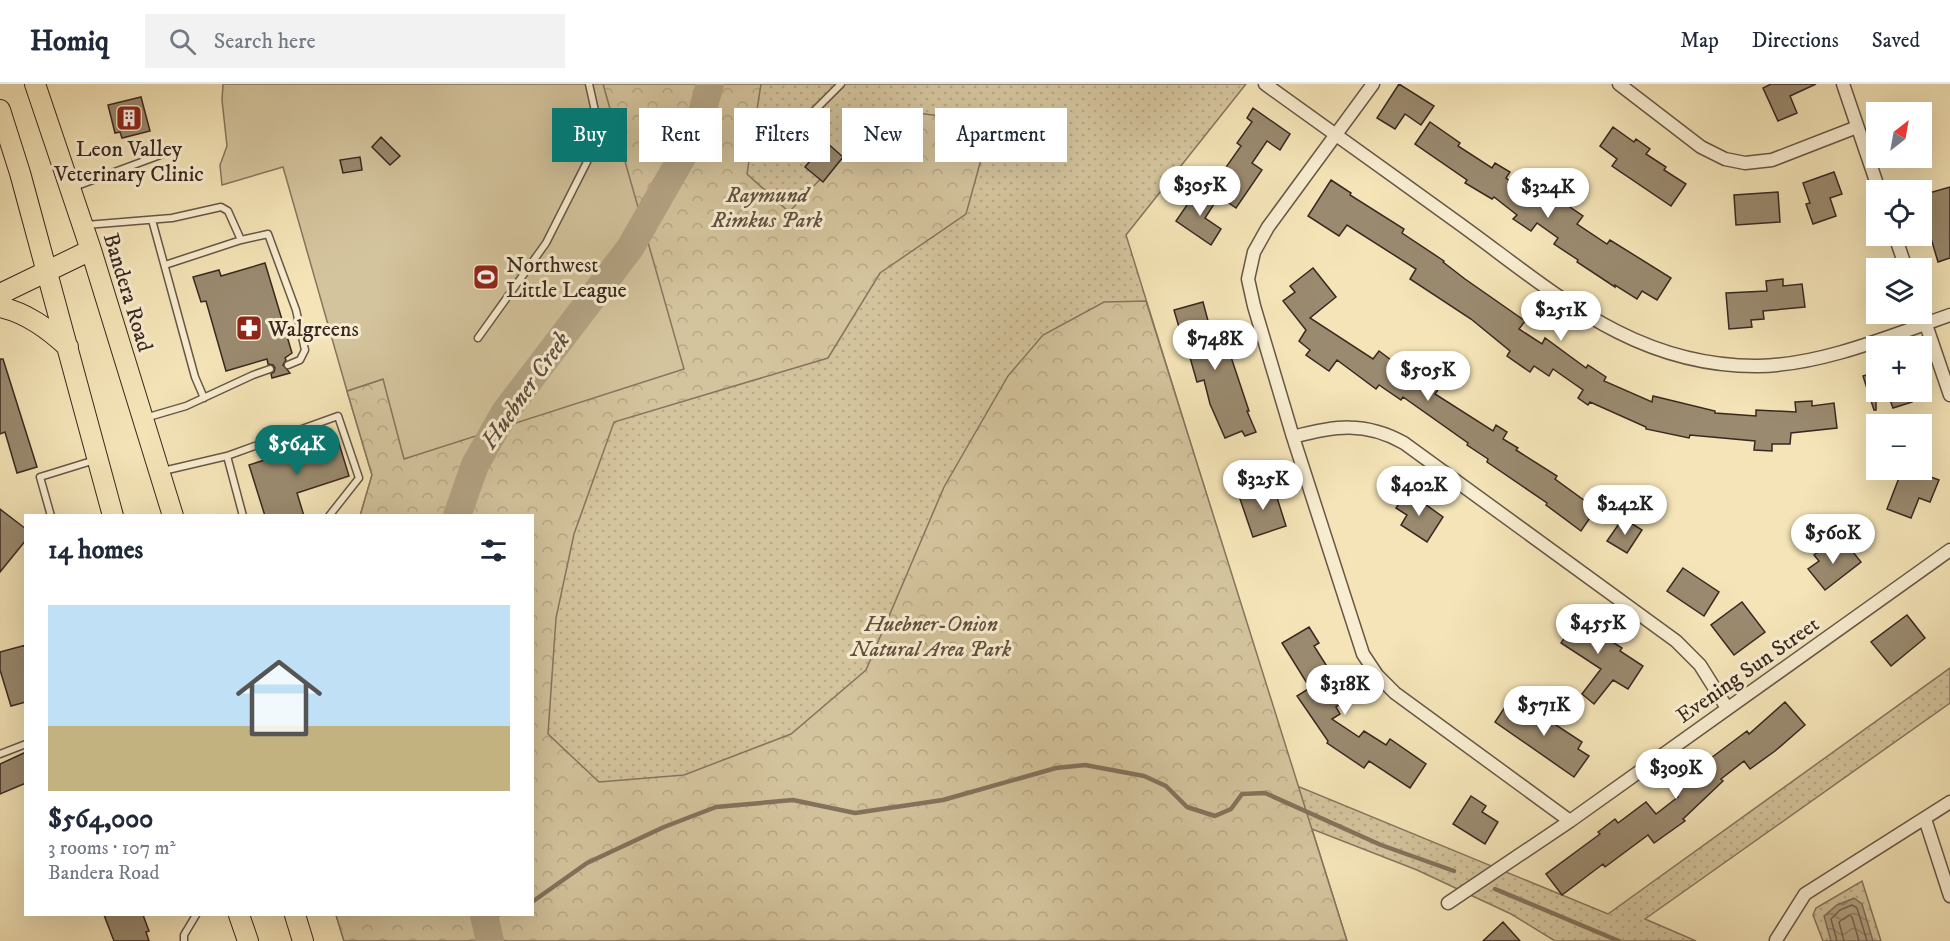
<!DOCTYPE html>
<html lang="en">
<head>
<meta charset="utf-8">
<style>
	body { margin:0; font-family:"IM FELL DW Pica",serif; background:#f2f2f3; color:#1f2937; height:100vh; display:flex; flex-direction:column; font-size:22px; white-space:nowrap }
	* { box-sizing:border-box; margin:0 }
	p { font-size:20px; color:#747a83 }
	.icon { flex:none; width:33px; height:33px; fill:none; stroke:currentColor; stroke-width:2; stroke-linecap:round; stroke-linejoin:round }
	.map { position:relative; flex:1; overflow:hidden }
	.sheet { position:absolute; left:24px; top:430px; width:510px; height:402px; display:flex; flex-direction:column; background:#fff; border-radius:0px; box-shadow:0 6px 24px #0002 }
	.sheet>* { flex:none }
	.top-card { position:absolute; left:552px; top:24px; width:570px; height:54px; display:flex; gap:12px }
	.needle { width:39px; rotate:31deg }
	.controls { position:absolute; left:1866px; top:18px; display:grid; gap:12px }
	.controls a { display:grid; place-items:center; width:66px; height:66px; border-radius:0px; background:#fff; box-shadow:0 6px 24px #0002; font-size:30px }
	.price { position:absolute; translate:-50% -51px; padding:0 14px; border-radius:21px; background:#fff; color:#222; font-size:20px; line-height:39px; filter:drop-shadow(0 2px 3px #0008) }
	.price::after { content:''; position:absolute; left:50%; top:36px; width:18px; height:14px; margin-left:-9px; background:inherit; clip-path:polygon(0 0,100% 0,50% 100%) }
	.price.active { background:#0f766e; color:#fff }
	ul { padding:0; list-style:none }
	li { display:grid; align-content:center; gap:12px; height:318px; padding:0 24px }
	li span { display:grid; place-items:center; height:186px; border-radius:0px; color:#555 }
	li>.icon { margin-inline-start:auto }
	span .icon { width:108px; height:108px; fill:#fffc; stroke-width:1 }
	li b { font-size:26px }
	h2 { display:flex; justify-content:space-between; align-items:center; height:72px; padding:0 24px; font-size:26px }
	.pill { padding:0 21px; border-radius:0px; background:#fff; box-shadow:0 6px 24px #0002; font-size:21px; line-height:54px }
	.pill.active { background:#0f766e; color:#fff }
	header { display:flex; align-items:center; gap:36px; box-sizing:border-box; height:84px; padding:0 30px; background:#fff; border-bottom:2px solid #e0e1e3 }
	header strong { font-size:28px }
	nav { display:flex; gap:33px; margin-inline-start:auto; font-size:21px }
	.search { width:420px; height:54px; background:#f2f2f3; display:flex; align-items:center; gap:15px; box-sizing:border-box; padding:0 21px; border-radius:0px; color:#747a83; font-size:22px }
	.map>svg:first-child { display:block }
	.green { fill:url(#green-dots); stroke:#86765e; stroke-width:1.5 }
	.forest { fill:url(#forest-crowns); stroke:#86765e; stroke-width:1.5 }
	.pitch { fill:#d4c49d; stroke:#86765e; stroke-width:1.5 }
	.water { fill:url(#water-waves); stroke:#83725c; stroke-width:1.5 }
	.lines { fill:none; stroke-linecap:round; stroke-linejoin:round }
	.shore { stroke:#766652; stroke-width:1.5 }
	.stream { stroke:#83725c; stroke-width:4.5 }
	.river { stroke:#b4a484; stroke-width:28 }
	.building { fill:#9a8a6f; stroke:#392820; stroke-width:1.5 }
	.lane-casing { stroke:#685746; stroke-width:9 }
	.street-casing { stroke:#685746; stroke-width:15 }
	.primary-casing { stroke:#392820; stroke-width:22 }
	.lane { stroke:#f8edd0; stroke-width:6 }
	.street { stroke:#f8edd0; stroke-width:12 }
	.primary { stroke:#f4e4b7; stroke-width:20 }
	.labels { text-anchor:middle; stroke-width:6; stroke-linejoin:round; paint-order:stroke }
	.poi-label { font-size:22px; fill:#392820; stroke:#f8edd0; text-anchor:start }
	.park-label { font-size:22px; font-style:italic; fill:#604f3f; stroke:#f8edd0 }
	.street-label { font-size:22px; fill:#392820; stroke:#f8edd0 }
	.water-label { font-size:24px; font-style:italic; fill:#5e4d3e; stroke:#f8edd0 }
</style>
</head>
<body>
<header>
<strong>Homiq</strong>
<div class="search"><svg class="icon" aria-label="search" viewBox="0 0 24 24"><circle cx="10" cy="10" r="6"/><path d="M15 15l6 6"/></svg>Search here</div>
<nav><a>Map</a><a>Directions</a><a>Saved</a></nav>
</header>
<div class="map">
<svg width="1950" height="857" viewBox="0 0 1950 857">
	<defs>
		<pattern id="green-dots" width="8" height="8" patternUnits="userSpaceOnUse" patternTransform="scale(1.5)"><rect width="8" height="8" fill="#d4c49d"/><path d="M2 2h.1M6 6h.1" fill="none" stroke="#b7a887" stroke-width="1.8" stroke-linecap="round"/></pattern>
		<pattern id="forest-crowns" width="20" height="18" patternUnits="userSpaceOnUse" patternTransform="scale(1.5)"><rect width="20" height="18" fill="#d4c49d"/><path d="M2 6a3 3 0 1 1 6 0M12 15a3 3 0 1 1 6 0" fill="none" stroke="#b7a887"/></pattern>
		<pattern id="water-waves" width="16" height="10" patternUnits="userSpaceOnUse" patternTransform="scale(1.5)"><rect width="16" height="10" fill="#b4a484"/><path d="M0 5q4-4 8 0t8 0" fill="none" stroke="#93866c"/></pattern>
	</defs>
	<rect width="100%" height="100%" fill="#f4e4b7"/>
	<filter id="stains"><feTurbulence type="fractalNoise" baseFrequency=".00333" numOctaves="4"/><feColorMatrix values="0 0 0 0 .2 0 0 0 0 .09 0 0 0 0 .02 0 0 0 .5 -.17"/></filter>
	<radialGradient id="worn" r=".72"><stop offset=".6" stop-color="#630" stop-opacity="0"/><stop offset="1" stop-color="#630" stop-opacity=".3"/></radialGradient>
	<path class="green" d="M603 0H1246L1126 151 1297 702 1608 830 1950 584V619L1645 835 1696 857H1555L1511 830 1417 786 1312 745 1347 857H344L336 831H532V432H360L372 391 347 307 383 295Z
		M1862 797 1881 857H1823L1813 831 1816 824Z"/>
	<path class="forest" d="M601 0H761L747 90 789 128 887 25 940 32 982 72 966 130 880 189 828 274 614 338 574 450 556 534 548 650 599 698 684 691 791 650 866 586 944 403 1008 292 1043 251 1104 218 1146 217 1347 857H344L336 831H532V432H360L372 391 347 307 383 295Z"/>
	<path class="pitch" d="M223 0H603L684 285 404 375 383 295 347 307 283 83 222 101 220 81 227 62 222 16Z"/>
	<path class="water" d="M1854 814 1862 820 1873 857H1831L1824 832 1837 821Z"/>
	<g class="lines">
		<path class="shore" d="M1837 857 1831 835 1840 826 1852 821 1857 824 1867 857
			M1844 857 1839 838 1849 831 1852 833 1859 857"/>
		<path class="stream" d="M1495 805 1619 857
			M532 818 587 779 664 743 716 723 793 716 855 729 943 716 1056 684 1085 681 1144 692 1166 702 1187 723 1215 732 1231 725 1242 710 1265 709 1381 761 1454 787
			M485 836 498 831"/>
		<path class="river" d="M457 432 475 381 505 328 630 164 697 47 710 0
			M484 831 490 857"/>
	</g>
	<path class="building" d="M1399 0 1434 22 1421 41 1405 30 1395 45 1377 34Z
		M1771 0H1816L1790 12 1797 29 1778 37 1763 4Z
		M141 13 150 47 122 54 120 48 115 49 108 21Z
		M1253 24 1290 50 1280 66 1267 57 1252 79 1262 86 1236 124 1210 106 1241 62 1237 59 1252 38 1247 34Z
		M1430 38 1460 59 1458 62 1492 84 1495 79 1510 88 1506 94 1551 127 1562 111 1573 118 1570 123 1583 132 1577 140 1607 160 1610 156 1671 194 1657 216 1642 207 1637 215 1615 201V203L1577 178 1578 176 1554 160 1558 154 1537 139 1531 147 1513 135 1517 131 1494 113 1492 115 1465 99 1467 96 1415 60Z
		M1613 43 1634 58 1636 55 1650 65 1646 70 1666 83 1664 86 1686 100 1671 122 1612 82 1617 75 1600 62Z
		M381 53 400 72 390 81 372 63Z
		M826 58 843 73 823 98 805 83Z
		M360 73 362 86 343 89 340 76Z
		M1834 88 1842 110 1830 114 1836 132 1813 140 1806 120 1810 119 1803 99Z
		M1331 96 1351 109 1350 111 1404 145 1402 149 1444 177 1443 178 1465 195 1525 237 1519 245 1542 260 1545 254 1586 284 1588 281 1606 293 1604 297 1652 318 1653 312 1715 327V329L1756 332V326L1796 328 1795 318 1812 317V322L1834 319 1837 344 1791 349 1790 360H1772V367L1754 366 1755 357 1690 351 1689 354 1646 345V343L1590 318 1588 321 1578 314 1583 306 1553 285 1549 292 1534 282 1530 288 1507 272 1510 267 1471 235 1410 195 1416 185 1347 141 1339 152 1308 132Z
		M1950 103V174L1938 178 1922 124V111Z
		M1198 105 1216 117 1205 134 1221 145 1211 161 1176 137Z
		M1778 108 1780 138 1736 141 1734 111Z
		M265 179 292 269 285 274 286 276 283 281 290 289 272 294 271 290 274 288 275 284 273 281 268 280 267 275 226 287 206 217 201 218 193 193 219 186 221 192Z
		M1313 184 1336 213 1310 234 1373 275 1379 267 1406 287 1410 282 1440 303 1435 310 1493 347 1496 341 1507 348 1503 355 1518 364 1516 366 1557 392 1555 395 1596 425 1581 447 1546 421 1547 419 1487 378 1488 375 1467 361 1468 359 1403 313 1401 316 1379 301 1376 305 1337 276 1329 287 1306 271 1310 266 1299 257 1306 246 1283 217 1295 208 1290 202Z
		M1783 195V202L1802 200 1805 223 1763 227 1764 235 1751 236 1752 243 1729 245 1726 209 1767 207 1766 197Z
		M1203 218 1215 263 1236 256 1240 270 1231 273 1249 327H1247L1256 348 1245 352 1242 347 1225 354 1210 320 1204 296 1197 298 1187 263 1185 264 1174 226Z
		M0 275H3L37 383 17 389 5 348 0 350Z
		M1876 288V326H1874L1863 292Z
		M1887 308H1908L1912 318 1893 324Z
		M337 353 349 392 297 409 304 432H265L249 381Z
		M1902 386H1912L1939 396 1930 418 1919 414 1911 434 1887 425Z
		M1273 401 1286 442 1253 453 1239 412Z
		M1407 407 1443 433 1427 458 1401 441 1407 431 1396 424Z
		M0 425 26 445V456L0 488Z
		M1623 434 1642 446 1627 469 1607 457Z
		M1845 458 1861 478 1825 506 1808 485 1819 477 1814 471 1825 462 1831 469Z
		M1683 484 1719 508 1704 532 1667 507Z
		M1742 518 1765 548 1734 571 1711 541Z
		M1569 523 1584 533 1582 536 1604 550 1603 552 1622 564 1620 567 1643 582 1628 605 1613 596 1594 620 1582 610 1601 585 1561 559 1568 549 1557 542Z
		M1907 531 1925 554 1891 582 1871 558Z
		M1309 543 1319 559 1314 562 1328 584 1324 586 1345 617 1336 623 1340 630 1332 635 1359 653 1364 647 1386 661 1390 655 1426 680 1410 704 1369 677 1364 684 1327 659 1328 657 1297 612 1310 604 1282 559Z
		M26 561V618L11 622 0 586V568Z
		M1509 617 1523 627 1527 622 1582 658 1578 665 1589 672 1574 693 1495 638Z
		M1785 618 1805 641 1775 667 1750 685 1744 677 1721 695 1723 697 1683 735 1685 737 1654 759 1648 751 1605 783 1603 780 1562 811 1546 790 1600 750 1598 748 1615 735 1618 739 1646 718 1656 730 1678 713 1669 703 1683 691 1688 696 1712 675 1711 674 1747 647 1749 650Z
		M26 668V699L0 710V680Z
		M1471 712 1486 722 1482 728 1498 738 1485 760 1453 740Z
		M104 831H143L149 847 146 848 149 857H114Z
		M1503 838 1520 857H1483Z"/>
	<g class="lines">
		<defs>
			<path id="lane" d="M812 29 841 0
				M74 103 163 70
				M152 136 195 293 204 314
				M86 141 172 134 221 123 228 127 241 156 268 150 296 226 305 266 300 276 288 281
				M165 181 241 156
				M478 254 546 159 592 68 597 36 589 0
				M145 334 186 322 253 291 270 285
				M227 372 243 432
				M163 387 227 372 338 332 359 394 329 432
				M51 432 40 393 95 376
				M0 670 26 660
				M184 857V851L196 831"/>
			<path id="street" d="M1265 0C1330 46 1393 92 1457 138 1553 207 1632 283 1758 282 1822 281 1890 252 1950 231
				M1373 0 1268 143 1254 168 1248 195 1254 222 1293 353 1363 570 1377 591 1395 609 1570 737
				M1619 0 1701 63 1725 75 1745 79 1772 76 1857 43
				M1843 0 1879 106
				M1895 152 1906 184
				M1922 229 1950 311
				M1293 353C1334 342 1365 337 1404 359L1676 557 1700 581 1727 624
				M1925 735 1950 812
				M1448 819 1570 737 1950 466
				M1776 856 1805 810 1950 718"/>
			<path id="primary" d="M35 0 91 166 173 432
				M0 26 20 89 113 432
				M0 210 91 166
				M0 223C27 229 48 245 68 263
				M239 831 248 857
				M295 831 303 857"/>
		</defs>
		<use href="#lane" class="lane-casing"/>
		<use href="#street" class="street-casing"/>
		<use href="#primary" class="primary-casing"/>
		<use href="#lane" class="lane"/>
		<use href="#street" class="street"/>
		<use href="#primary" class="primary"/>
	</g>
	<defs>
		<symbol id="building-square" viewBox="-11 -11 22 22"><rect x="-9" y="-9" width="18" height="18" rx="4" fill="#8f2418" stroke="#f8edd0"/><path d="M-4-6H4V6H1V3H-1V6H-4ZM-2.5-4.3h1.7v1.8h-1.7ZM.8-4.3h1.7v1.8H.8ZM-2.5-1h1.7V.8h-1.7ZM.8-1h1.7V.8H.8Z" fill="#fff"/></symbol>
		<symbol id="stadium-square" viewBox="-11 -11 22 22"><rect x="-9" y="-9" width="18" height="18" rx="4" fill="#8f2418" stroke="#f8edd0"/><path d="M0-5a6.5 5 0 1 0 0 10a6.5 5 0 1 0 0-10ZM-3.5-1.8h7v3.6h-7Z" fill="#fff"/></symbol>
		<symbol id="pharmacy-square" viewBox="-11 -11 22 22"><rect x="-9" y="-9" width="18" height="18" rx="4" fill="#8f2418" stroke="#f8edd0"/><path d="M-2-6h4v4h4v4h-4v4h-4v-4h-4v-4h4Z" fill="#fff"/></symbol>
	</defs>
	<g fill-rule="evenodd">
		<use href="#building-square" x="114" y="19" width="30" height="30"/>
		<use href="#stadium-square" x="471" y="178" width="30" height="30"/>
		<use href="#pharmacy-square" x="234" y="229" width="30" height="30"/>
	</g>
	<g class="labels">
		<g class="poi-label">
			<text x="129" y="72" text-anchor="middle">Leon Valley<tspan x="129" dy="25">Veterinary Clinic</tspan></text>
			<text x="506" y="188">Northwest<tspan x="506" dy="25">Little League</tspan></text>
			<text x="268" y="252">Walgreens</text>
		</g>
		<g class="park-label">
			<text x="767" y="118">Raymund<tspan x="767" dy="25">Rimkus Park</tspan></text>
			<text x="931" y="547">Huebner-Onion<tspan x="931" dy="25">Natural Area Park</tspan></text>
		</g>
		<g class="street-label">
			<text transform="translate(129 208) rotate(73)" y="8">Bandera Road</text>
			<text transform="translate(1747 585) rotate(-35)" y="8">Evening Sun Street</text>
		</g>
		<g class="water-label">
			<text transform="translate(525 306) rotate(-55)" y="8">Huebner Creek</text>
		</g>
	</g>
	<rect width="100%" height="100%" filter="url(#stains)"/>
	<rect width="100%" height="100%" fill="url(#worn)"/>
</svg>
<div class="controls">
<a><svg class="needle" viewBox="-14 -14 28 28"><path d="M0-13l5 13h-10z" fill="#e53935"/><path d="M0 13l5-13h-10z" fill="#747a83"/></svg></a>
<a><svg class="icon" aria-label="locate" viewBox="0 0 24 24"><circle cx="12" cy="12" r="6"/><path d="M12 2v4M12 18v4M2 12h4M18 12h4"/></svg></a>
<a><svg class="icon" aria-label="layers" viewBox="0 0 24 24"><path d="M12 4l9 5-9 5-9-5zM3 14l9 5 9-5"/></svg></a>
<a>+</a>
<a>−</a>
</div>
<b class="price" style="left:1200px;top:133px">$305K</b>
<b class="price" style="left:1548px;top:135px">$324K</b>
<b class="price" style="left:1561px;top:258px">$251K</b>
<b class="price" style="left:1215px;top:287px">$748K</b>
<b class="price" style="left:1428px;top:318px">$505K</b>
<b class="price active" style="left:297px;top:392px">$564K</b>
<b class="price" style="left:1263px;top:427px">$325K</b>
<b class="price" style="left:1419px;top:433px">$402K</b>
<b class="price" style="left:1625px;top:452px">$242K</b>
<b class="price" style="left:1833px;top:481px">$560K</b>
<b class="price" style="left:1598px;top:571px">$455K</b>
<b class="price" style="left:1345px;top:632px">$318K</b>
<b class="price" style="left:1544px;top:653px">$571K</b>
<b class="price" style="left:1676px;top:716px">$309K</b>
<div class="top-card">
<a class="pill active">Buy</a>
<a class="pill">Rent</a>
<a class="pill">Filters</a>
<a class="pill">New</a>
<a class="pill">Apartment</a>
</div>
<section class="sheet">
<h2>14 homes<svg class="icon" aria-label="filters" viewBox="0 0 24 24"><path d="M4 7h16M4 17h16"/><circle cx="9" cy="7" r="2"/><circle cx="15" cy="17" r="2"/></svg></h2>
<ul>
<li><span style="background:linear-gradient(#bfe0f5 65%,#c2b280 0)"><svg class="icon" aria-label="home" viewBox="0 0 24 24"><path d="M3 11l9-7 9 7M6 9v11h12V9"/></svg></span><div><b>$564,000</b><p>3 rooms · 107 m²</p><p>Bandera Road</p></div></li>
</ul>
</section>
</div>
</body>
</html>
